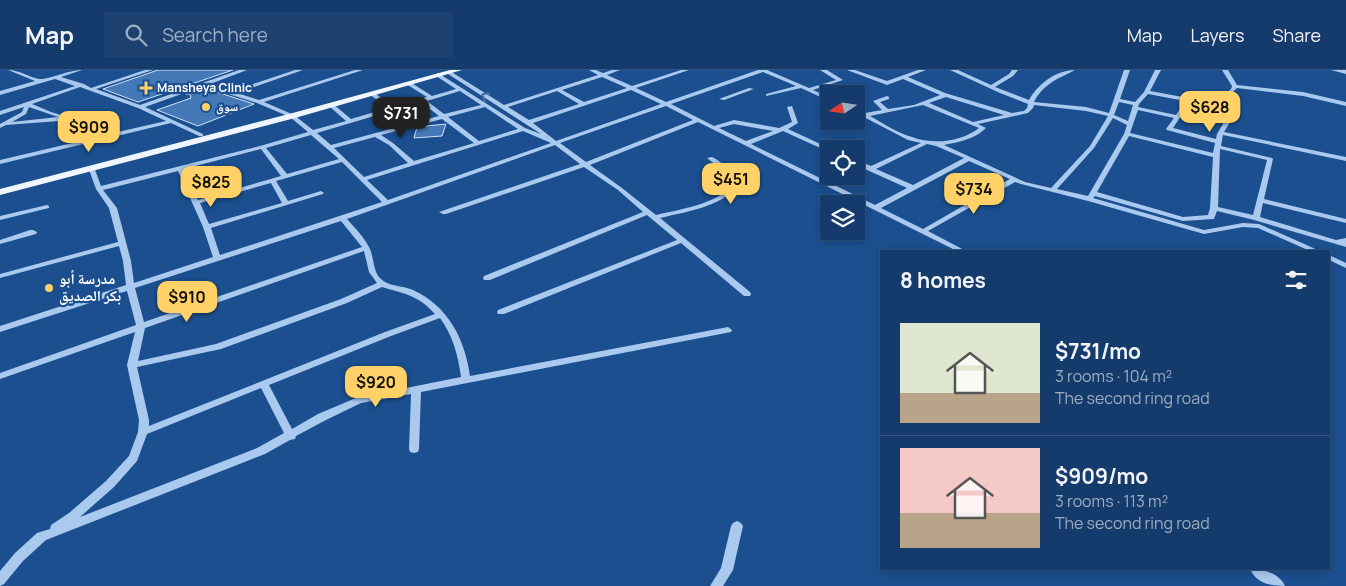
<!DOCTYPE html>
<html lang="en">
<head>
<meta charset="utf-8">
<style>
	body { margin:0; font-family:Manrope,"Noto Naskh Arabic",sans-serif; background:#1d4271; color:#f1f3f6; height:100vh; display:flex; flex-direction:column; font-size:19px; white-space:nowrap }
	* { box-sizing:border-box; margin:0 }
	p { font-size:16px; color:#9dadc1 }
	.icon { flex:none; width:28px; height:28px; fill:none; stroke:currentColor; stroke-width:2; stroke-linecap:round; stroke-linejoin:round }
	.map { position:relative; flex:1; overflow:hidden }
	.side { position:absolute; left:880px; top:180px; width:450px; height:320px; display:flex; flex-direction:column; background:#143b6b; border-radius:0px; box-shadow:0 2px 8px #0003,0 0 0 1px #33557e }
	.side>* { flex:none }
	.needle { width:32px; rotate:257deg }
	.tools { position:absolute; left:820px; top:15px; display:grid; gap:10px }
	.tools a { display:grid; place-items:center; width:45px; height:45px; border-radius:0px; background:#143b6b; box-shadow:0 2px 8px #0003,0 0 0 1px #33557e; font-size:25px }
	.price { position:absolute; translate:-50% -42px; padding:0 11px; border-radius:10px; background:#ffd166; color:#111; font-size:16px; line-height:32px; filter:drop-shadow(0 1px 2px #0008) }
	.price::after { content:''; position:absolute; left:50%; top:30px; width:15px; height:11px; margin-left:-8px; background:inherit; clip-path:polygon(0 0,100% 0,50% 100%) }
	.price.on { background:#222; color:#fff }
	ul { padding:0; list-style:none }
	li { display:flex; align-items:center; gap:15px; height:125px; padding:0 20px }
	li+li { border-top:1px solid #33557e }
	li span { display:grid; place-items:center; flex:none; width:140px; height:100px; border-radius:0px; color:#555 }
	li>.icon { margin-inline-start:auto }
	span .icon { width:60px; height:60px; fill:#fffc; stroke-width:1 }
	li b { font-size:21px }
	h2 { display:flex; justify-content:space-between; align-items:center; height:60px; padding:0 20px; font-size:21px }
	header { display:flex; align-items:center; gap:30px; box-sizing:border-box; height:70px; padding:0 25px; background:#143b6b; border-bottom:1px solid #33557e }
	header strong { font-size:24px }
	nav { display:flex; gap:28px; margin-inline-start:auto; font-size:18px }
	.search { width:350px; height:45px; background:#1d4271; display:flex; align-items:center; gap:12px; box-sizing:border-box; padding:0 18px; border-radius:0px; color:#9dadc1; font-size:19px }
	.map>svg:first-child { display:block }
	.building { fill:#4478b7; stroke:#cfe3fa }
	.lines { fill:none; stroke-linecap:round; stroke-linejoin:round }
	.minor { fill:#a9c9ee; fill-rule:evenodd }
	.major { fill:#f0f6ff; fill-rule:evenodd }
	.oneway { stroke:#4674ac }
	.poi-dot { fill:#ffd166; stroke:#1b4f8f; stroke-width:2 }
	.labels { text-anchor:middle; stroke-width:4.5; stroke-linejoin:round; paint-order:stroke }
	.far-poi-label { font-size:12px; font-weight:bold; fill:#fff; stroke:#1b4f8f; text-anchor:start }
	.poi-label { font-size:15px; font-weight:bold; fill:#fff; stroke:#1b4f8f; text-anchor:start }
</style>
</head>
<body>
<header>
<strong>Map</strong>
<div class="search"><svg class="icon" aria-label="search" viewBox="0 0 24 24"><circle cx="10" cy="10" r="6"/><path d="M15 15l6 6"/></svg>Search here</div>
<nav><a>Map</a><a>Layers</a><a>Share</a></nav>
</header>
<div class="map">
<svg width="1346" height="516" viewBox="0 0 1346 516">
	<rect width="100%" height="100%" fill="#1b4f8f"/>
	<path class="building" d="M158 0H233L138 32 103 19Z
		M204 18 248 32 254 34 198 56 157 40 191 28 190 24H186Z
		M446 54 442 66 414 68 417 57Z"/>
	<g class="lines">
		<path class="minor" d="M8 0C20 0 28 7 39 9 47 10 69 0 82 0L61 7 84 14 91 18 145 0H153L96 19 140 35 239 0H247L210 14 232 21 295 0H303L237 23 259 30 355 0H363L264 32 294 45 313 60 346 51 329 36V34H333L351 49 388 38 369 24V22H373L394 37 427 27 406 14V12H410L432 26 456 19 436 6V4L438 3 525 58 541 64 445 2 450 1 504 35 598 5 589 0H596L603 3 612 0H620L607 5 632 16 681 0H689L636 18 666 32 758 0H767L809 18 836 10 820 0H827L843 10 813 20 829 27V31L801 18 766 26V24L796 16 763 2 671 34 714 56 734 50 779 58 792 52 787 37 792 36 798 53 788 59 831 79H829V82L783 61 751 74 875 135 907 118 856 95V90L871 96 921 73 908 70 856 43V39L865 43 882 40 873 31 887 26 889 27V29L880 32 888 39 914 35 940 25 903 9 887 15 847 0H855L887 11 918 0H926L908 7 945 23 1012 43 1024 41 1027 38 1028 34 1000 23 950 0H958L991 15 1009 4 1012 0H1018L1013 6 995 17 1029 30C1038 14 1056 0 1075 0 1058 9 1044 13 1034 32L1086 37 1109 43 1124 0H1130L1120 29 1135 32 1144 22 1155 0H1161L1150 21 1221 34 1220 28 1231 19 1232 16 1222 0H1228L1237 15 1303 22 1346 32V36L1303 26 1237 18 1226 28 1229 54 1224 62 1346 87V91L1223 65 1221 76 1272 88 1273 89 1264 129 1346 149V153L1263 133 1260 147 1336 170 1346 168V177L1254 150 1217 141 1214 149 1183 151 1095 126 1093 128 1204 160 1243 153 1259 154 1320 181H1310L1258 158 1243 157 1204 164 1088 131 1021 114 1015 112 928 161 966 181H957L698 52 590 95 622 118 656 145C677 140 717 134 731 116 724 102 719 97 707 88L712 87C725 93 732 104 737 116 722 137 684 142 660 148L750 222 751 224 750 226H744L681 173 504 244H498L497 242 498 240 677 170 647 145 490 210H484L483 208 484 206 643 142 618 120 584 97 446 144H443L439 142 580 94 555 75 347 149C355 158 365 168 370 179 374 188 373 201 380 208 388 217 402 215 413 220 448 236 465 269 470 306L728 257 732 260 731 262 421 322 419 379 418 382 414 383 410 382 409 379 411 324 361 333 326 350 296 366 295 369 290 370 265 384 46 470 23 491 4 514 0 516V501L15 483 37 463 50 459 51 455 69 443 106 411 129 386 138 362 139 350 127 295 135 262 0 309V303L136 255 127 221 0 262V256L126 215 123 191 119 176 0 208V204L118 172 109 138 96 119 88 97 89 96H93L94 97 101 116 260 76 308 62 290 47 257 33 204 16 145 37 203 64V66H199L171 53 0 94V90L102 66 74 52 62 49 59 51 6 55 0 58V54L22 42 24 37 0 45V41L75 16 55 9 0 25V21L35 11ZM602 7 627 18 584 32 562 20ZM80 17 138 38 166 51 109 64 78 50 51 42 32 34ZM631 20 661 34 556 71 533 53ZM460 21 481 35 444 44 427 31ZM557 21 579 34 529 50 508 37ZM1148 24 1185 31 1176 45 1138 37 1139 34ZM946 27 1004 45 973 52 929 33ZM421 32 439 46 331 75 317 63ZM1119 32 1133 35 1128 51 1114 45ZM1190 32 1221 37 1223 54 1217 64 1216 69 1173 58ZM923 35 979 58C961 72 933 75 912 67 897 63 883 53 870 46ZM1034 35 1086 41 1108 46 1090 76 1051 118 1025 112 944 75C959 72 975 69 986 58L978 54 1028 43 1033 38ZM666 36 693 50 586 92 560 73ZM29 37 58 47 12 52 26 44ZM485 37 518 59 479 71 448 47ZM1138 40 1174 48 1166 59 1167 60 1215 73 1213 83 1130 63ZM1113 48 1127 55 1124 64 1088 126 1057 119 1094 78ZM442 49 474 73 414 91 393 73 381 65ZM734 54 773 61 746 71 719 58ZM523 61 551 73 388 130 367 110ZM311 65 339 89 287 104 266 78ZM1129 66 1213 87 1210 138 1208 145 1183 147 1097 122ZM375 67 389 75 408 93 364 107 334 78ZM927 74 936 76 964 88 913 115 876 99ZM261 79 281 106 198 130 184 99ZM1220 79 1267 90 1253 145 1218 137ZM969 91 1010 109 923 159 881 138ZM342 92 382 132 220 185 211 158 323 124 324 123 321 121 288 131 276 111ZM178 101 203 157 213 187 134 213 131 191 117 138 103 120ZM271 113 282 133 209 154 200 133ZM341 151 362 177 144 252 135 218ZM364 181 369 202 377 213 341 229 216 274 138 291 145 258ZM382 217C405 224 418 225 435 244L385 262 149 356V350L137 297 221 279 347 233ZM440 248C453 266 458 285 461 307L356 328 318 344 292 359 269 315 391 266ZM261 318 284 363 257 378 80 447 114 417 137 391 147 364Z
			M1331 0H1346V4Z
			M749 18 754 19 724 30 719 29Z
			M47 135 49 136V138L0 150V146Z
			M30 160H33L37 162 36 164 0 174V170Z
			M1329 185 1346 193V198L1329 190Z
			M737 451 741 453 743 456 733 500 723 516H710L721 498 731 456 733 453Z
			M1252 499C1264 499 1280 504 1285 516 1272 516 1258 514 1251 501Z"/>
		<path class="major" d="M450 0H462L295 48 0 125V119L289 44Z"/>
	</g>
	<defs><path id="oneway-chevron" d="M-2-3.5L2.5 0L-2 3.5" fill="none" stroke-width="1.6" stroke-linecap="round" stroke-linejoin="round" transform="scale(1.25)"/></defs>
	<use class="oneway" href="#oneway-chevron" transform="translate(485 26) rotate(-148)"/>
	<g class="poi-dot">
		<path d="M143.5 10.5h5v5h5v5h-5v5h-5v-5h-5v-5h5z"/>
		<circle cx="206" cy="37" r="5"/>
		<circle cx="49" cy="218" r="5"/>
	</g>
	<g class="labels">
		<g class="far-poi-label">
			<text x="157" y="22">Mansheya Clinic</text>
			<text x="216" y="41">سوق</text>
		</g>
		<g class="poi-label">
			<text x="59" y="214">مدرسة أبو<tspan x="59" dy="17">بكر الصديق</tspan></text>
		</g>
	</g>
</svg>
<div class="tools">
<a><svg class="needle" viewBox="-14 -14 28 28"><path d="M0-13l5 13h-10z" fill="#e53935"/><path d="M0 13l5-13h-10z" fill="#9dadc1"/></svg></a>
<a><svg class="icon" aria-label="locate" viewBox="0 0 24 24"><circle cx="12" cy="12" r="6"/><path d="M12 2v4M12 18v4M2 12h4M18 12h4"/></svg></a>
<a><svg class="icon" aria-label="layers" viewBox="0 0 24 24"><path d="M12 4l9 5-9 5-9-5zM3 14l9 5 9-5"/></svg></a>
</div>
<b class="price" style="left:1210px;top:63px">$628</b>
<b class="price on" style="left:401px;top:69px">$731</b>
<b class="price" style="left:89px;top:83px">$909</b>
<b class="price" style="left:731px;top:135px">$451</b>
<b class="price" style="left:211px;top:138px">$825</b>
<b class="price" style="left:974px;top:145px">$734</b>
<b class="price" style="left:187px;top:253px">$910</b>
<b class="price" style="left:376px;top:338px">$920</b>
<section class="side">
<h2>8 homes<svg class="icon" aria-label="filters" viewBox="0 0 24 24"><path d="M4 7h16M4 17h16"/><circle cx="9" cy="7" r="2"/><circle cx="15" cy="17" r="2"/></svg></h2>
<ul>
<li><span style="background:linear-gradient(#dfe7d0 70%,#b9a48a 0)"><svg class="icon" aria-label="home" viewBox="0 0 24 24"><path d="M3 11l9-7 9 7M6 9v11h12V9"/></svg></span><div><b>$731/mo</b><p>3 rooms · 104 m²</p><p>The second ring road</p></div></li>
<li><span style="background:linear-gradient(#f6c9c9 65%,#b9a48a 0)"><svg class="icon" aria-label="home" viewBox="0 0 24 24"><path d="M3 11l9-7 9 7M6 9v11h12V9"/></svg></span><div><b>$909/mo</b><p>3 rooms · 113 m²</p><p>The second ring road</p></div></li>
</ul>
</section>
</div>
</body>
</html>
